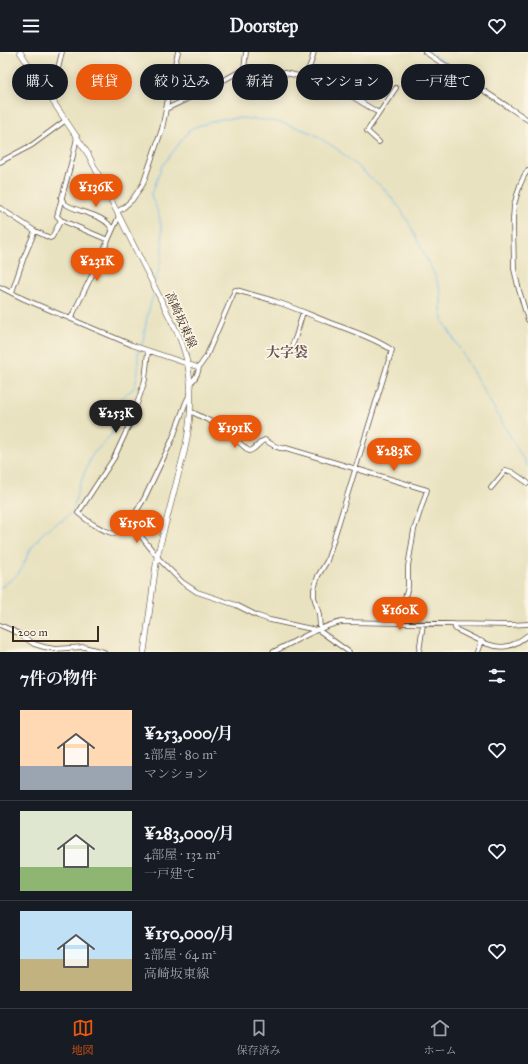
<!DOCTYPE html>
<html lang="ja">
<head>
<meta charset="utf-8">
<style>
	body { margin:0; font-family:"IM FELL Great Primer","Noto Serif JP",serif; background:#242831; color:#f1f3f6; height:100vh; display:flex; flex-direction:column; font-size:15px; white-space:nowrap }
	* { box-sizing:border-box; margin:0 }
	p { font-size:13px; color:#9ea1a6 }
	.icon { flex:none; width:22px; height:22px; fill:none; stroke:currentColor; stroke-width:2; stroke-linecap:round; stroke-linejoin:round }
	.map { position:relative; height:600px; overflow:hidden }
	.side { display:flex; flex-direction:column; background:#171b24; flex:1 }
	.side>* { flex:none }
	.top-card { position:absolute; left:12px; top:12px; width:504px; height:36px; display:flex; gap:8px }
	.scale { position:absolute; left:12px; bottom:10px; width:87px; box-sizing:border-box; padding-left:4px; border:2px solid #3b2a1e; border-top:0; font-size:11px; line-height:14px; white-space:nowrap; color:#3b2a1e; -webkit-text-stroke:3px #fcf5e5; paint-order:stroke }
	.price { position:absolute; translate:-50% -34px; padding:0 9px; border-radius:14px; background:#ea580c; color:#fff; font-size:13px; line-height:26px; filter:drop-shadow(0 1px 2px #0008) }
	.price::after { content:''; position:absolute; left:50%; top:24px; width:12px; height:9px; margin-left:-6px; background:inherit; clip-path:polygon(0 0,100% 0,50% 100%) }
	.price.selected { background:#222; color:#fff }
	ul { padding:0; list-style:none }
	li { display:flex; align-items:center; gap:12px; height:100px; padding:0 20px }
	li+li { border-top:1px solid #363941 }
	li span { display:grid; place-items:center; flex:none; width:112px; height:80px; border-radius:0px; color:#555 }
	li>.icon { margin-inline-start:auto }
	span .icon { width:48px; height:48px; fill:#fffc; stroke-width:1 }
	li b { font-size:17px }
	h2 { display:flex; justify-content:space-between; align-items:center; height:48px; padding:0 20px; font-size:17px }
	.chip { padding:0 14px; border-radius:18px; background:#171b24; box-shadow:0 2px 10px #0003; font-size:14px; line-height:36px }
	.chip.selected { background:#ea580c; color:#fff }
	header { display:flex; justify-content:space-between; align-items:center; height:52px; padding:0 20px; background:#171b24; font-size:18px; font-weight:700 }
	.tab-bar { display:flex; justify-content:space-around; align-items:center; height:56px; border-top:1px solid #363941; background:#171b24; font-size:11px; color:#9ea1a6 }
	.tab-bar a { display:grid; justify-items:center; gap:2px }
	.tab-bar .selected { color:#ea580c }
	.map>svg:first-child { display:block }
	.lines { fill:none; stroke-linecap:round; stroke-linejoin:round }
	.stream { stroke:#79bcef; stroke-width:1 }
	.minor-casing { stroke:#554636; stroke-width:5.5 }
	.major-casing { stroke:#554636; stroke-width:6 }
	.minor { stroke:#fff; stroke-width:4 }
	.major { stroke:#fff; stroke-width:5 }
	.labels { text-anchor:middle; stroke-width:3.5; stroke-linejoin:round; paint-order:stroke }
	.street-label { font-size:12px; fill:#3b2a1e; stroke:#fcf5e5 }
	.quarter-label { font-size:14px; font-weight:bold; fill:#695057; stroke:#fcf5e5 }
</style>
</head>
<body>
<header><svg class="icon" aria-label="menu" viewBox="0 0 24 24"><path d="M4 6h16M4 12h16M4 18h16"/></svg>Doorstep<svg class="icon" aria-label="heart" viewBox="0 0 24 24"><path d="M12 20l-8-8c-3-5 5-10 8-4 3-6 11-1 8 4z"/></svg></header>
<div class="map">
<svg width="528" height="600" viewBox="0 0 528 600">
	<rect width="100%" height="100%" fill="#fcf5e5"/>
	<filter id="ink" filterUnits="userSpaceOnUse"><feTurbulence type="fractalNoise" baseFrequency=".025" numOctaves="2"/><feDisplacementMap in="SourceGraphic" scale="8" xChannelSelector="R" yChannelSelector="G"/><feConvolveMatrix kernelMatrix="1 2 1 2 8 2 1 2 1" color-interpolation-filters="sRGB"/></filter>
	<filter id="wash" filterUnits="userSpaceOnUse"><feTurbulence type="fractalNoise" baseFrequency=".012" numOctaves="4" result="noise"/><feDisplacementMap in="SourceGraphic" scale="16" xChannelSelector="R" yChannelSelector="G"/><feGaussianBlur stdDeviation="0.9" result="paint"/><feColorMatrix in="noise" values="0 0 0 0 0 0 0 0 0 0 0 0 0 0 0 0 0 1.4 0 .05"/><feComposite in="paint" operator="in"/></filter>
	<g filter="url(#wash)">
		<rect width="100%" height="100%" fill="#e9e2c0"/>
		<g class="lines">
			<path class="stream" d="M429 0 528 65
				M156 229C157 222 160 215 161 208 164 186 162 164 151 144L162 114 188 80 192 76 201 73 222 67 242 66 272 69 282 71 304 78 312 81 337 97 385 138 400 156 409 171 435 224 441 241V261L444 270 528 415
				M141 294 143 290 147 265 154 240
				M0 536 15 525 21 518 30 498 41 483 49 476 66 466 72 459 79 435 90 407 93 402 110 384 118 370 120 361 121 350 123 344 132 338 135 334 138 319V301L140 297"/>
		</g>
	</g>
	<g filter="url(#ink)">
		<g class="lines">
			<defs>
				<path id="minor" d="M425 0 528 68
					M244 17 246 0
					M308 17C332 31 355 47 379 61
					M51 46 62 0
					M166 57 204 39 244 17 285 21 299 24C310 21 311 10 314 0
					M77 85 73 104 57 164 61 168 108 188
					M379 90 367 79 396 36
					M0 110 32 93 66 68
					M528 118 524 124 520 133 514 153 513 167 514 217 519 238 528 268
					M61 146C63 148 64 152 67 153 80 161 107 163 112 178
					M0 156 35 179 50 186 52 185 61 168
					M117 160 123 156 132 148 143 132 162 77 166 57 172 23 178 0
					M0 235 24 247 132 293 197 315H199L206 305 235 238H236C249 242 263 245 277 250 295 256 313 264 331 271 352 279 374 286 392 298L327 509 318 524 314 537V545L319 562 320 576
					M12 240 24 205 35 179
					M71 266 96 215 119 164
					M291 296 296 284 303 260
					M148 299 145 328 132 367 114 406 78 461C90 471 99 477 114 482L129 469 136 460 144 447 172 388 186 350 190 342
					M190 331C194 329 199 320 199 315
					M190 359 220 374 249 399C256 398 258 390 265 388 271 392 279 398 286 396L427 438 414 478 408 514V535L398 571
					M491 436 506 418 512 420 528 431
					M129 469 159 507 182 530 197 540 236 553 258 564 270 568 316 578
					M454 572 455 576 457 578C471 584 492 598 508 594 515 593 522 587 528 583
					M0 573 18 581 34 592 44 595 55 597 84 595 104 600
					M317 577 349 600
					M273 600C297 589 315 576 341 570L510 573 528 572
					M419 600 423 572
					M477 600 481 589"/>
				<path id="major" d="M20 0 88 102 177 280C194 316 193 359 185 397L157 505 144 600"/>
			</defs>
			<use href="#minor" class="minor-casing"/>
			<use href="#major" class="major-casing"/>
			<use href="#minor" class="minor"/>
			<use href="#major" class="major"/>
		</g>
	</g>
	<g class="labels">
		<g class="street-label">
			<text transform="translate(181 268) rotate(66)" y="4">高崎坂東線</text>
		</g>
		<g class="quarter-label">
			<text x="287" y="305">大字袋</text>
		</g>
	</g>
</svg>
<div class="scale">200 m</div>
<b class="price" style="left:96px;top:156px">¥136K</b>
<b class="price" style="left:97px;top:230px">¥231K</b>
<b class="price selected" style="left:116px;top:382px">¥253K</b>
<b class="price" style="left:235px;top:397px">¥191K</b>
<b class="price" style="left:394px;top:420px">¥283K</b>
<b class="price" style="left:137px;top:492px">¥150K</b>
<b class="price" style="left:400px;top:579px">¥160K</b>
<div class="top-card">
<a class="chip">購入</a>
<a class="chip selected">賃貸</a>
<a class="chip">絞り込み</a>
<a class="chip">新着</a>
<a class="chip">マンション</a>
<a class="chip">一戸建て</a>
</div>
</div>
<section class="side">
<h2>7件の物件<svg class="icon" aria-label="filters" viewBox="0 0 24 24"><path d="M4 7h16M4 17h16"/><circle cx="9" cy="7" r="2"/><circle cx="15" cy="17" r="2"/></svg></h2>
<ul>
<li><span style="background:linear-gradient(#ffd9b3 70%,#9aa5b1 0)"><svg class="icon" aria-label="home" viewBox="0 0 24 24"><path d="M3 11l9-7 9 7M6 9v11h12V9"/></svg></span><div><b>¥253,000/月</b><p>2部屋 · 80 m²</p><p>マンション</p></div><svg class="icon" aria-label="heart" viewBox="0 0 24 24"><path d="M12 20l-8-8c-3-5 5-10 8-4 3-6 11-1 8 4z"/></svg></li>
<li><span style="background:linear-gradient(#dfe7d0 70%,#8fb573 0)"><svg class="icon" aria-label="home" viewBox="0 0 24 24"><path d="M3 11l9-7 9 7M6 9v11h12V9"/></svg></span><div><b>¥283,000/月</b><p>4部屋 · 132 m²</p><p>一戸建て</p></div><svg class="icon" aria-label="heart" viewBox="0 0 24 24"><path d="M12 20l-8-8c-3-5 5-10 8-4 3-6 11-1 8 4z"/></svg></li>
<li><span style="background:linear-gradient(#bfe0f5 60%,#c2b280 0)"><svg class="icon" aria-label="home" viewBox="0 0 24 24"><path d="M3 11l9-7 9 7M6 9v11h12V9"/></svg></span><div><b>¥150,000/月</b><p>2部屋 · 64 m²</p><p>高崎坂東線</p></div><svg class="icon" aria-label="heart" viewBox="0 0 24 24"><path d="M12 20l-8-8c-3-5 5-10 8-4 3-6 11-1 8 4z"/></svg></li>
</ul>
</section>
<nav class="tab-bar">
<a class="selected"><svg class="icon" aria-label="map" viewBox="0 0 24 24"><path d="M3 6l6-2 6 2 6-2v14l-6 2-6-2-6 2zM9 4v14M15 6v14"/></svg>地図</a>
<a><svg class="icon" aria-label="saved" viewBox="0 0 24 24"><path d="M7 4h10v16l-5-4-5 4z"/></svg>保存済み</a>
<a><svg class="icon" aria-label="home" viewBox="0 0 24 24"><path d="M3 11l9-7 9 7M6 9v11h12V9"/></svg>ホーム</a>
</nav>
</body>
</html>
